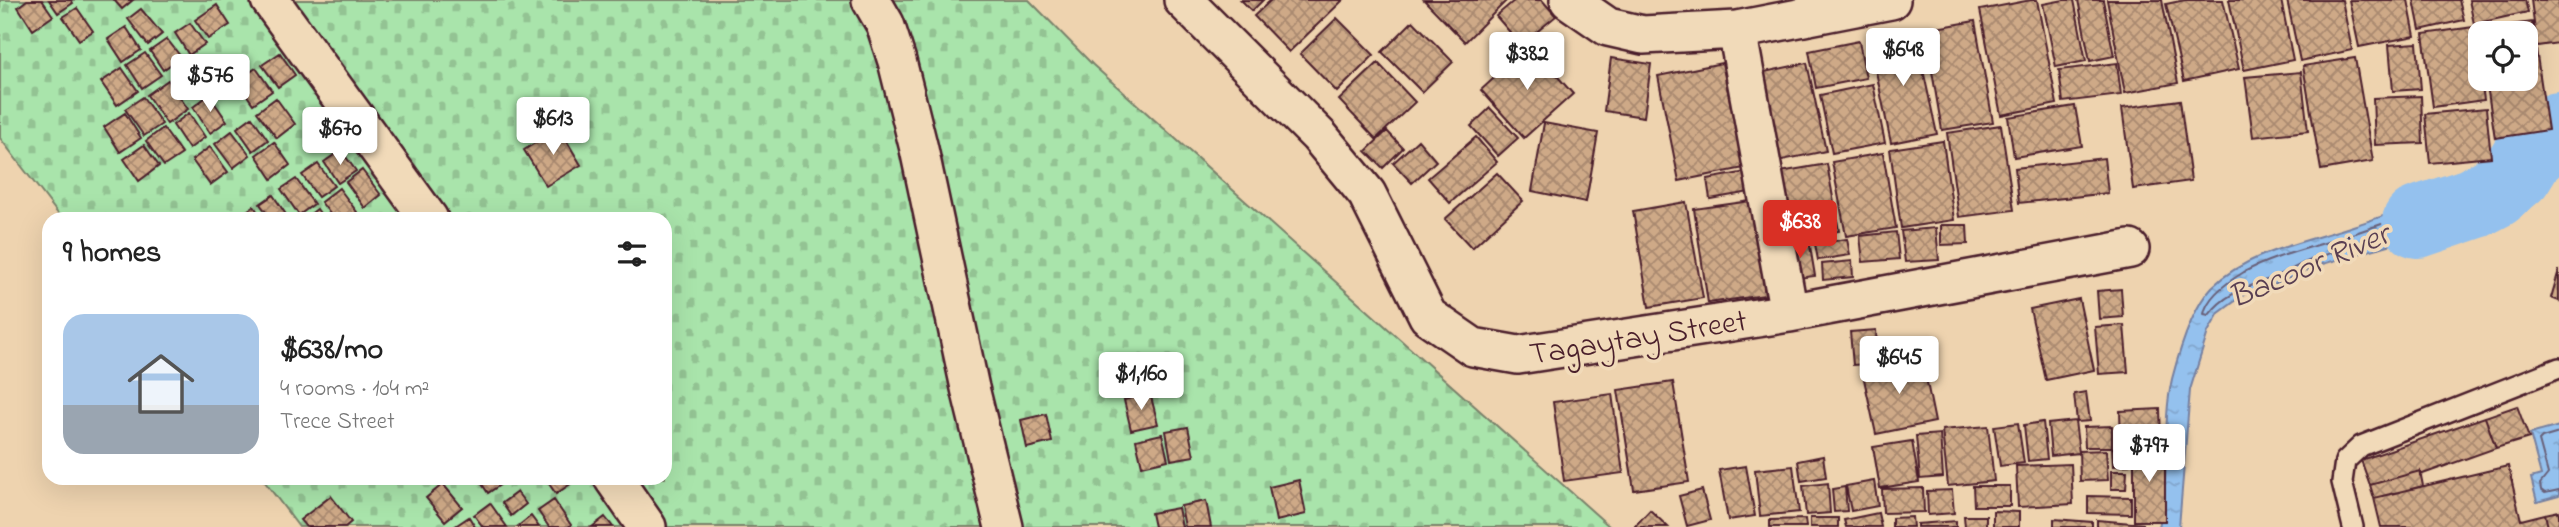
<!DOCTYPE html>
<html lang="en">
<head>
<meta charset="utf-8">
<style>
	body { margin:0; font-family:"Indie Flower",sans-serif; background:#f6f6f6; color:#222; height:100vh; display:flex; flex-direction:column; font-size:26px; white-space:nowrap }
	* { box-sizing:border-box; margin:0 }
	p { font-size:23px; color:#767676 }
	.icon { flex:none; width:38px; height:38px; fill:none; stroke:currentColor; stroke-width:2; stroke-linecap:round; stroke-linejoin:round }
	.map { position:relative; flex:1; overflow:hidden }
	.details { position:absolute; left:42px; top:212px; width:630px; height:273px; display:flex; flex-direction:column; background:#fff; border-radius:21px; box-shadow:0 7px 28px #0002 }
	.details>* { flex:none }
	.fabs { position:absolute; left:2468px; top:21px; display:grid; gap:14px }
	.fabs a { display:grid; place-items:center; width:70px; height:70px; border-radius:14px; background:#fff; box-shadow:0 7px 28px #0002; font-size:35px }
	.price { position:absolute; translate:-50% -60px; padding:0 16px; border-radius:7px; background:#fff; color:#222; font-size:23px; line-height:46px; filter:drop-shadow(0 2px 4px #0008) }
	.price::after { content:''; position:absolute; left:50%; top:42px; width:21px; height:16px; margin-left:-10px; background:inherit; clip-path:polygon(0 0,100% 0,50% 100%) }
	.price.on { background:#d93025; color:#fff }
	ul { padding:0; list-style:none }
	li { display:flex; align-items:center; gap:21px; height:175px; padding:0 21px }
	li span { display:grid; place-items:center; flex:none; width:196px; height:140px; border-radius:21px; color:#555 }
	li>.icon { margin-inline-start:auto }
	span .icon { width:84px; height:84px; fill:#fffc; stroke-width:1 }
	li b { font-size:30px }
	h2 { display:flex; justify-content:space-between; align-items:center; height:84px; padding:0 21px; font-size:30px }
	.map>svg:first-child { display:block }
	.cemetery { fill:url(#cemetery-stones); stroke:#7a826b; stroke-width:2 }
	.water { fill:url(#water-ripples); stroke:#7680a0; stroke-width:2 }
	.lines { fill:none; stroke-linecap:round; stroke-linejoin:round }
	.shore { stroke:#686079; stroke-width:2 }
	.river { stroke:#94c1ee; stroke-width:72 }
	.building { fill:url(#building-cross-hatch); stroke:#4a1f2b; stroke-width:2 }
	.service-casing { stroke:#4a1f2b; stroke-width:24 }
	.minor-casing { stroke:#4a1f2b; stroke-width:42 }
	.service { stroke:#f1dab9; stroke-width:19 }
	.minor { stroke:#f1dab9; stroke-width:37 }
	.labels { text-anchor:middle; stroke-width:7; stroke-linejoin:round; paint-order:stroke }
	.street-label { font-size:32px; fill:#4a1f2b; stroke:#f1dab9 }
	.water-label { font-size:33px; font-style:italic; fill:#593f52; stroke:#f1dab9 }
</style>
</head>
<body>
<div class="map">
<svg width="2559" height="527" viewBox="0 0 2559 527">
	<defs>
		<pattern id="cemetery-stones" width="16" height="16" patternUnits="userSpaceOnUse" patternTransform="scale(1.75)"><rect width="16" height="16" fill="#a9e4ab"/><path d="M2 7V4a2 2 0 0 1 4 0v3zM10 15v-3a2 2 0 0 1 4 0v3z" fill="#93c393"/></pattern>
		<pattern id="water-ripples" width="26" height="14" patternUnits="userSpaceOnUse" patternTransform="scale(1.75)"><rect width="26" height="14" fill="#94c1ee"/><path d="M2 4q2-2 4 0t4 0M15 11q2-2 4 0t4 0" fill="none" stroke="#81a5cc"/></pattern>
		<pattern id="building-cross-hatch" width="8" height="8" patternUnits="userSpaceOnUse" patternTransform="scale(1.75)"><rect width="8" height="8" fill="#cea987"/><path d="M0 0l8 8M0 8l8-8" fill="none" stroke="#a9896f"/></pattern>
	</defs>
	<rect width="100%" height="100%" fill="#eed3af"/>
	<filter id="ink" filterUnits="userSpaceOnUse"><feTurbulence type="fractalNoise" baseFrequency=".0143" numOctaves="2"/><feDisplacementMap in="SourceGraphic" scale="14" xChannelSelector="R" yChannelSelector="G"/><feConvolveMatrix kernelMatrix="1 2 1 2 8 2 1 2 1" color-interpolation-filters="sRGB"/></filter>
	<g filter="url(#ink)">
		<path class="cemetery" d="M0 0H1029L1093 65 1610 527H299L262 478H665V219H62L0 138Z"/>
		<path class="water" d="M2504 174 2514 197 2476 217 2434 232 2319 265 2278 283 2245 294 2219 313 2208 332 2190 390 2179 527H2159C2171 478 2161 428 2172 379 2179 352 2193 307 2212 287 2249 251 2306 242 2353 226 2403 210 2453 191 2504 174Z
			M2559 426V496L2537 502 2531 478 2541 475 2530 434Z"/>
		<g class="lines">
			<path class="shore" d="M2497 183 2501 185 2503 195C2445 229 2378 235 2316 258 2303 263 2290 270 2277 276 2252 286 2225 292 2209 315L2204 314C2207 296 2229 281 2244 272 2274 256 2307 249 2340 238 2392 221 2445 202 2497 183Z
				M2559 433 2542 438 2539 441 2548 474 2540 484 2541 490 2545 493 2559 490"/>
			<path class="river" d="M2418 222 2474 203 2495 192 2517 173 2528 155 2559 128"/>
		</g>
		<path class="building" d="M27 0H42L53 16 33 30 18 7Z
			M49 0H71L73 3 58 13Z
			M114 0H133L122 9Z
			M1241 0H1263L1252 11Z
			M1271 0H1343L1289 52 1254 16Z
			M1424 0H1507L1465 42Z
			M1515 0H1542L1556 16 1521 45 1496 16Z
			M2031 0H2037L2057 104 2001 115 1980 10Z
			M2064 0H2074L2086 61 2056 67 2043 4Z
			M2078 0H2103L2114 56 2090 61Z
			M2107 0H2162L2178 83 2125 93Z
			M2185 0H2223L2239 69 2184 81 2166 4Z
			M2229 0H2281L2293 60 2244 70Z
			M2287 0H2342L2352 50 2300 61Z
			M2349 0H2408L2415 36 2359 47Z
			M2414 0H2459L2464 20 2420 30Z
			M2469 0H2525L2528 12 2474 24Z
			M2531 0H2559V43L2537 46Z
			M217 5 230 25 208 39 195 20Z
			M77 8 93 31 79 40 63 17Z
			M141 9 162 34 148 45 128 19Z
			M1337 18 1374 55 1337 92 1300 54Z
			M1413 21 1453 62 1422 92 1382 52Z
			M1975 21 1993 122 1942 130 1925 30Z
			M2532 22 2548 130 2495 138 2486 79H2525V33H2480V37L2479 29Z
			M190 23 205 44 189 55 175 33Z
			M126 27 141 50 123 62 108 39Z
			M2474 27 2484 100 2433 107 2423 34Z
			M1915 33 1937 134 1891 143 1870 43Z
			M167 39 181 57 163 70 150 51Z
			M1859 41 1866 78 1816 88 1809 51Z
			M2417 43 2421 89 2393 91 2389 45Z
			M1530 45 1573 94 1524 138 1481 90Z
			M145 53 161 75 142 88 127 65Z
			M280 53 295 75 278 87 262 65Z
			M1611 58 1651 64 1644 117 1604 111Z
			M2355 58 2373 161 2321 170 2303 66Z
			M1378 63 1415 102 1376 139 1339 100Z
			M1722 63 1744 168 1679 181 1658 76Z
			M1807 63 1826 151 1768 163 1750 75Z
			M2117 63 2121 95 2063 102 2059 70Z
			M122 68 138 91 117 105 101 82Z
			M256 68 272 91 253 104 237 81Z
			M2301 72 2308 131 2253 137 2245 77Z
			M168 80 188 109 167 124 147 95Z
			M1873 84 1885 143 1832 153 1820 95Z
			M209 95 227 121 210 133 193 107Z
			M2421 96 2423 143 2375 145 2373 98Z
			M143 97 162 124 144 136 125 109Z
			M276 98 295 124 277 138 257 112Z
			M2180 100 2191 181 2133 189 2122 108Z
			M2075 106 2082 146 2014 157 2008 117Z
			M1490 108 1518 138 1498 156 1471 126Z
			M2486 108 2491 157 2430 163 2425 114Z
			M125 113 141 138 120 152 104 127Z
			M189 113 205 137 189 149 173 125Z
			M252 117 268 140 253 151 237 128Z
			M1544 123 1598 133 1586 202 1532 191Z
			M2001 125 2014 210 1959 217 1947 133Z
			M163 128 182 154 164 166 146 141Z
			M559 128 581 165 546 186 524 150Z
			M232 131 250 155 233 168 215 144Z
			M1387 131 1403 148 1383 168 1366 151Z
			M1476 137 1497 162 1450 203 1428 178Z
			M1418 140 1436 161 1412 183 1393 163Z
			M1943 141 1954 220 1901 228 1890 149Z
			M274 142 290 165 272 179 256 155Z
			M144 145 159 166 139 181 124 159Z
			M210 147 228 172 210 185 192 160Z
			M341 150 356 171 338 183 324 162Z
			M1883 153 1896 228 1846 236 1832 162Z
			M2104 158 2108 193 2019 203 2015 168Z
			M318 164 334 186 318 197 302 175Z
			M1827 164 1839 231 1779 241 1768 174Z
			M362 170 381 195 365 208 346 182Z
			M1747 172 1750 192 1710 199 1707 179Z
			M1497 173 1523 201 1472 248 1445 219Z
			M296 179 314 204 299 215 281 189Z
			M339 188 357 212 348 219H334L321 202Z
			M273 195 289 219H271L260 204Z
			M1751 201 1765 295 1708 303 1694 209Z
			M1686 202 1703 298 1649 307 1633 211Z
			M254 206 262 219H239L238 217Z
			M317 209 324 219H304Z
			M1941 225H1967L1968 244 1941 245Z
			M1936 228 1939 260 1905 262 1901 231Z
			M1896 232 1899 259 1863 262 1860 236Z
			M1847 239 1850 255 1818 260 1815 244Z
			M1809 240 1815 276 1790 279 1785 244Z
			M1852 261 1853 277 1823 280 1822 264Z
			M2559 270V301L2551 298Z
			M2121 289 2123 317 2099 319 2097 291Z
			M2079 299 2094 370 2046 380 2030 309Z
			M2124 325 2128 372 2099 374 2095 327Z
			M1876 330 1878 363 1853 365 1850 332Z
			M1922 358 1935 422 1876 434 1862 370Z
			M1144 363 1149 390 1125 395 1119 368Z
			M1673 382 1689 482 1634 490 1618 390Z
			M2086 392 2090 421 2077 422 2074 394Z
			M1150 393 1158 424 1131 430 1124 400Z
			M1612 394 1623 473 1564 481 1553 402Z
			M2517 406 2529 438 2496 448 2485 417Z
			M2160 409 2161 440 2121 441 2120 411Z
			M1046 414 1052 442 1027 448 1021 420Z
			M2485 417 2496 448 2420 475V471L2370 485 2361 460Z
			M2075 421 2079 453 2051 456 2048 424Z
			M2043 422 2047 459 2028 461 2024 425Z
			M2018 423 2024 463 2000 466 1994 426Z
			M1988 426 1994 481 1948 486 1942 430Z
			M2112 426V447H2085L2084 427Z
			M1188 427 1194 456 1171 460 1166 431Z
			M1162 434 1168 460 1142 466 1136 440Z
			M1940 434 1943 477 1920 479 1916 436Z
			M1912 441 1919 482 1880 488 1873 447Z
			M2128 447 2129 465 2113 466 2112 448Z
			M2134 447 2165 448V521H2134Z
			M2106 450 2108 480 2080 481 2079 451Z
			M1823 456 1826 477 1801 481 1798 461Z
			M2071 464 2073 504 2018 507 2016 466Z
			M1746 466 1755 516 1728 520 1719 470Z
			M1793 466 1799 512 1760 516 1755 470Z
			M2508 466 2521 520 2545 514 2548 527H2381L2374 498Z
			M2111 471H2127L2126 489H2111Z
			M2420 471 2423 486 2374 498 2370 485Z
			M478 478H505L507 480 488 493Z
			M545 478H579L556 494Z
			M1299 480 1306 514 1276 521 1269 487Z
			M1874 481 1878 506 1851 511 1846 486Z
			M1828 483 1830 513 1806 515 1803 486Z
			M443 484 462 507 445 521 426 498Z
			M1973 486H2010V506H1974Z
			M1845 487 1847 511 1834 512 1832 489Z
			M1923 488 1924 512 1883 513 1882 489Z
			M1702 490 1710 520 1687 526 1679 496Z
			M1952 490 1954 513 1928 515 1927 491Z
			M517 492 526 504 511 516 502 503Z
			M331 496 351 522 345 527H306L300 520Z
			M2088 496 2131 497V514L2088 513Z
			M554 500 571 525 568 527H549L538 511Z
			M1206 501 1211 527H1185L1181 506Z
			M490 503 507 527H483L474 515Z
			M1178 508 1182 527H1154L1151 513Z
			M1650 510 1668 527H1634Z
			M1993 511 2019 512V527H1993Z
			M2559 511V527H2548L2545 514Z
			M1878 513 1881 527H1846L1844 520Z
			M531 516 539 527H517Z
			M1964 516H1986V527H1965Z
			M469 517 475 527H454Z
			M605 517 613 527H592Z
			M1912 517 1913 527H1892V518Z
			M1810 518H1838V527H1810Z
			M1805 519 1806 527H1770V520Z
			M2054 519 2092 522V527H2054Z
			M2097 520 2143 524V527H2097Z
			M1956 521V527H1917V524Z"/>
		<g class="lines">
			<defs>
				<path id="service" d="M2353 527 2342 482 2345 461 2361 446 2559 368"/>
				<path id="minor" d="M270 0 429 219
					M871 0 885 24 897 61 919 149 970 388 1004 527
					M1183 0 1319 136 1367 194 1428 316 1473 347 1518 355 1789 313 2130 249
					M1569 0 1608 27 1643 35 1737 30 1891 0
					M1737 30 1789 313
					M613 478 647 527"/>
			</defs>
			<use href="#service" class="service-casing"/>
			<use href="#minor" class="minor-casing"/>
			<use href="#service" class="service"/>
			<use href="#minor" class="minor"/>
		</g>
	</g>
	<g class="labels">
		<g class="street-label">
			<text transform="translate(1638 336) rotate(-9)" y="11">Tagaytay Street</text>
		</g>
		<g class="water-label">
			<text transform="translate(2308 264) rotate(-23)" y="12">Bacoor River</text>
		</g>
	</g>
</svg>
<div class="fabs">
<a><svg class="icon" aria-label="locate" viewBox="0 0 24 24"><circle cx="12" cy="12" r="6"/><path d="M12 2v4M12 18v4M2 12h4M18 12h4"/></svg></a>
</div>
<b class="price" style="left:1903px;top:88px">$648</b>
<b class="price" style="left:1527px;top:92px">$382</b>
<b class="price" style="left:210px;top:114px">$576</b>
<b class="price" style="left:553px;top:157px">$613</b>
<b class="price" style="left:340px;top:167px">$670</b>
<b class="price on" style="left:1800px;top:260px">$638</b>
<b class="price" style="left:1899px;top:396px">$645</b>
<b class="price" style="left:1141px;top:412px">$1,160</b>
<b class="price" style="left:2149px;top:484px">$797</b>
<section class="details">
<h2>9 homes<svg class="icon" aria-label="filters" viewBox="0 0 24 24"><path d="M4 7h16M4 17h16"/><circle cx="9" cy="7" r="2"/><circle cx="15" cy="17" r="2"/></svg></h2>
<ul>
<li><span style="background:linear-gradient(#a9c7e8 65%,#9aa5b1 0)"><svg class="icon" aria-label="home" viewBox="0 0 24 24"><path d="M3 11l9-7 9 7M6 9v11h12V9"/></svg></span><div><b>$638/mo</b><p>4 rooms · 104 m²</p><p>Trece Street</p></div></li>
</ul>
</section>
</div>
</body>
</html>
